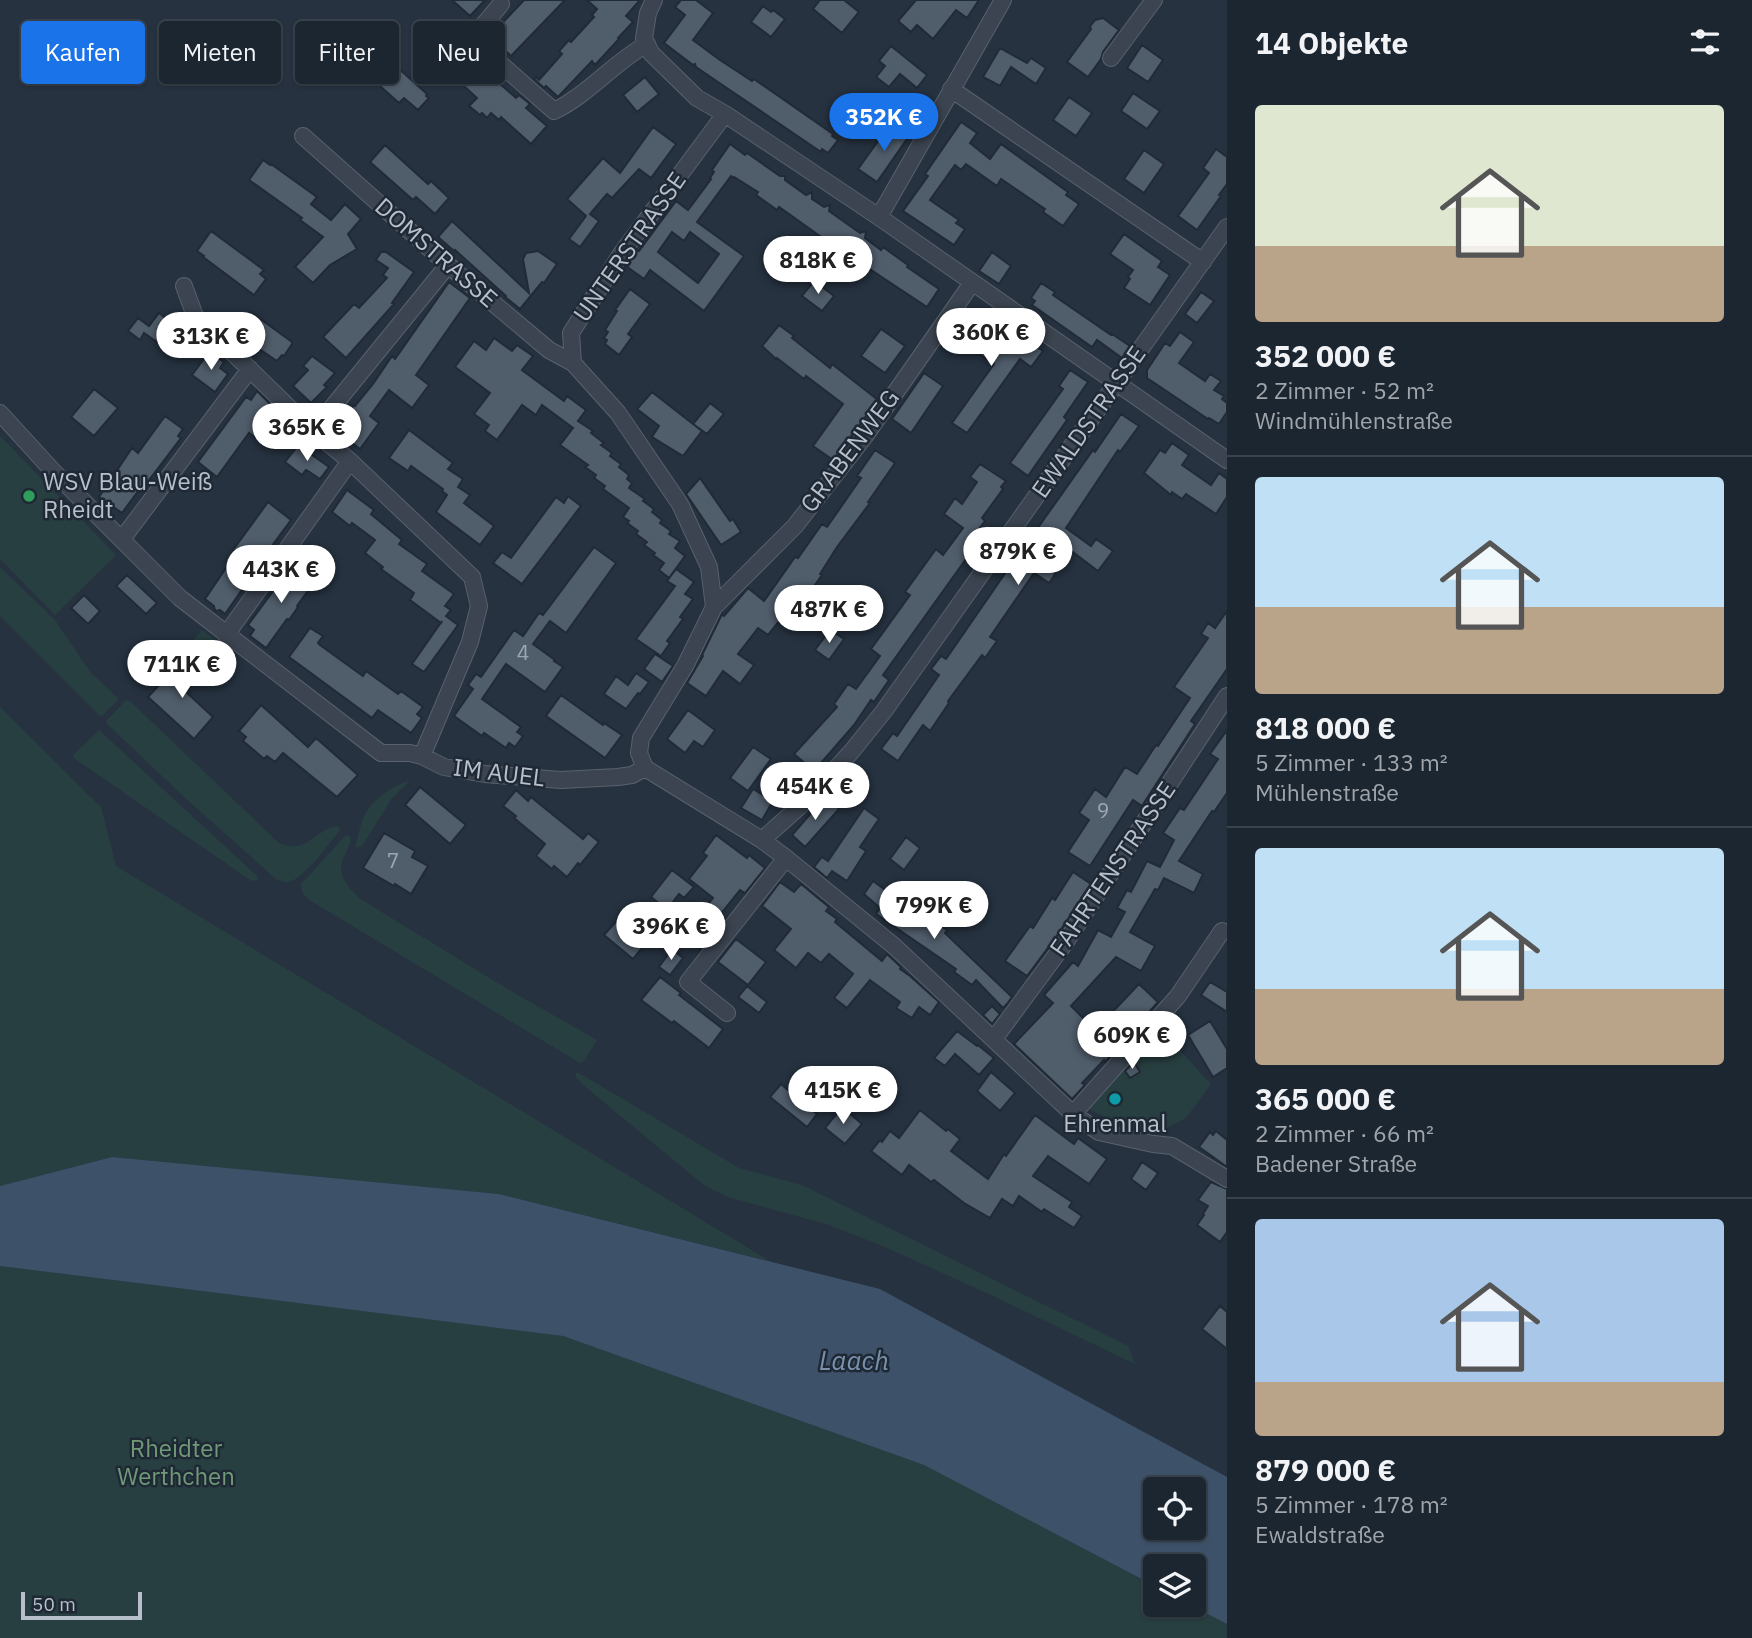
<!DOCTYPE html>
<html lang="de">
<head>
<meta charset="utf-8">
<style>
	body { margin:0; font-family:"IBM Plex Sans",sans-serif; background:#252e38; color:#f1f3f6; height:100vh; display:flex; flex-direction:column; font-size:26px; white-space:nowrap }
	* { box-sizing:border-box; margin:0 }
	p { font-size:23px; color:#a0a5ab }
	.icon { flex:none; width:38px; height:38px; fill:none; stroke:currentColor; stroke-width:2; stroke-linecap:round; stroke-linejoin:round }
	.map { position:relative; flex:1; overflow:hidden }
	.details { display:flex; flex-direction:column; background:#1c2630; width:525px }
	.details>* { flex:none }
	.top-card { position:absolute; left:21px; top:21px; width:665px; height:63px; display:flex; gap:14px }
	.buttons { position:absolute; left:1143px; top:1477px; display:grid; gap:14px }
	.buttons a { display:grid; place-items:center; width:63px; height:63px; border-radius:7px; background:#1c2630; box-shadow:0 2px 5px #0004,0 0 0 2px #3a434c; font-size:35px }
	.scale { position:absolute; left:21px; bottom:18px; width:121px; box-sizing:border-box; padding-left:7px; border:4px solid #b7bfca; border-top:0; font-size:19px; line-height:24px; white-space:nowrap; color:#b7bfca; -webkit-text-stroke:5px #1f2935; paint-order:stroke }
	.price { position:absolute; translate:-50% -60px; padding:0 16px; border-radius:24px; background:#fff; color:#222; font-size:23px; line-height:46px; filter:drop-shadow(0 2px 4px #0008) }
	.price::after { content:''; position:absolute; left:50%; top:42px; width:21px; height:16px; margin-left:-10px; background:inherit; clip-path:polygon(0 0,100% 0,50% 100%) }
	.price.active { background:#1a73e8; color:#fff }
	ul { padding:0; list-style:none }
	li { display:grid; align-content:center; gap:14px; height:371px; padding:0 28px }
	li+li { border-top:2px solid #3a434c }
	li span { display:grid; place-items:center; height:217px; border-radius:7px; color:#555 }
	li>.icon { margin-inline-start:auto }
	span .icon { width:126px; height:126px; fill:#fffc; stroke-width:1 }
	li b { font-size:30px }
	h2 { display:flex; justify-content:space-between; align-items:center; height:84px; padding:0 28px; font-size:30px }
	.chip { padding:0 24px; border-radius:7px; background:#1c2630; box-shadow:0 2px 5px #0004,0 0 0 2px #3a434c; font-size:24px; line-height:63px }
	.chip.active { background:#1a73e8; color:#fff }
	main { display:flex; flex:1; min-height:0 }
	.map>svg:first-child { display:block }
	.green { fill:#283f41 }
	.water { fill:#3d5168; fill-rule:evenodd }
	.building { fill:#505d6b; stroke:#212b37; stroke-width:2; fill-rule:evenodd }
	.lines { fill:none; stroke-linecap:round; stroke-linejoin:round }
	.minor-casing { stroke:#58626d; stroke-width:18 }
	.minor { stroke:#3b4450; stroke-width:16 }
	.leisure-dot { fill:#2e9e5b; stroke:#1f2935; stroke-width:2.5 }
	.culture-dot { fill:#0f9aa8; stroke:#1f2935; stroke-width:2.5 }
	.labels { text-anchor:middle; stroke-width:5; stroke-linejoin:round; paint-order:stroke }
	.number-label { font-size:21px; fill:#9da6b2 }
	.street-label { font-size:24px; fill:#b7bfca; stroke:#1f2935 }
	.poi-label { font-size:24px; fill:#b7bfca; stroke:#1f2935; text-anchor:start }
	.park-label { font-size:24px; fill:#6f9a77; stroke:#1f2935 }
	.water-label { font-size:26px; font-style:italic; fill:#7991ac; stroke:#1f2935 }
</style>
</head>
<body>
<main>
<div class="map">
<svg width="1227" height="1638" viewBox="0 0 1227 1638">
	<rect width="100%" height="100%" fill="#263240"/>
	<path class="green" d="M0 436 116 555 55 615 0 559Z
		M0 567 55 620 91 673 119 699 103 715 100 716 0 616Z
		M202 630 236 655 214 680 183 652Z
		M126 700 131 702 279 843C308 855 314 829 338 826L340 830C329 844 309 871 294 880 288 883 283 882 277 880L183 796 107 724 106 721Z
		M0 707 101 807 116 866 770 1261 499 1194 112 1157 0 1186Z
		M99 730 257 876 258 880 252 881 244 876 74 758 73 755Z
		M409 781 393 797 362 846 355 848C358 839 359 829 362 821 370 800 389 788 409 781Z
		M346 835 349 836 351 840C349 847 345 854 342 861 338 878 350 890 362 900L511 991 597 1040 584 1061 580 1063 311 901C306 897 300 892 301 884Z
		M1159 1028 1211 1084 1186 1118 1160 1131 1121 1124 1086 1108Z
		M576 1073H579L739 1168 802 1185 1128 1346 1135 1364 993 1296 885 1247 829 1225 728 1197 705 1186 583 1085 576 1077Z
		M0 1266 563 1336 924 1465 1155 1586V1605H1190L1227 1624V1638H0Z"/>
	<path class="water" d="M112 1157 499 1194 880 1289 1227 1477V1624L1190 1605H1194V1566H1155V1586L924 1465 563 1336 0 1266V1186ZM1155 1489H1194V1528H1155Z"/>
	<path class="building" d="M452 0H485L470 16Z
		M524 0H565L511 56 490 36Z
		M587 0H640L626 16 633 22 618 38 619 39 595 65 592 61 558 97 546 86 544 88 534 79 536 77 539 80 562 54 559 51 569 40 571 42 594 17 592 15 597 9Z
		M681 0H696L713 13 693 40 720 60 752 81 754 79 833 134 832 136 838 140 828 153 822 149 821 152 715 80 696 67 695 64 693 65 664 43 685 15 675 7Z
		M820 0H844L859 12 842 33 813 9Z
		M916 0H979L967 18 956 10 933 39 917 25 911 32 898 21Z
		M763 6 771 12 773 10 785 19 771 37 751 22Z
		M1103 18 1119 30 1103 52 1101 59 1088 77 1067 62 1091 29 1090 26 1095 20Z
		M430 23 516 98 519 95 530 104 526 108 547 126 531 144 501 117 499 120 491 113 487 118 482 113 480 115 469 106 477 98 442 66 444 64 416 39Z
		M1142 45 1163 60 1148 82 1127 68Z
		M891 46 927 75 917 88 900 74 889 87 876 77 885 66 879 61Z
		M1000 48 1027 63 1031 58 1046 68 1036 84 1011 67 1000 86 983 77Z
		M397 67 427 94 426 96 429 98 418 110 404 98 399 103 380 86Z
		M645 77 659 94 637 112 623 95Z
		M1133 93 1160 111 1147 129 1121 111Z
		M1069 97 1092 113 1076 136 1053 120Z
		M961 122 977 133 970 143 990 159 1001 144 1068 192 1066 195 1079 204 1063 226 1043 212 1045 209 1001 179 997 186 966 164 961 170 955 165 930 200 959 220 956 223 965 229 954 245 903 211 928 176 925 174Z
		M891 123 909 136 877 182 858 169Z
		M653 127 676 144 651 178 639 169 612 198 607 194 590 214 599 221 580 247 569 239 586 216 567 199 603 158 620 173Z
		M730 144 745 155 747 153 780 176H785V180L806 195 812 192V199L824 207 830 205 829 211 860 233 866 231 865 238 881 250 883 247 908 265 907 267 939 289 927 307 853 258 852 259 779 207 777 210 756 195 758 192 734 177 733 178 731 176 697 222 744 256 704 311 650 270 644 279 626 266 637 250 639 251 676 201 688 210 711 179 710 178 714 172 712 170ZM672 232 684 241 690 232 719 254 698 283 658 252Z
		M385 145 428 184 431 181 449 198 435 214 416 197 413 200 370 162Z
		M1216 149 1227 157V184L1219 195 1221 196 1197 230 1178 216 1209 173 1203 168Z
		M1144 150 1164 164 1144 193 1124 179Z
		M263 160 270 165 271 164 317 197 311 204 331 220 345 204 361 219 348 234 357 249 330 265 313 283 295 267 323 237 300 220 302 218 249 180Z
		M452 221 529 293 523 259 526 253 538 251 557 264 544 283 542 282 520 309 505 297 506 296 455 250 454 251 438 237Z
		M211 231 264 270 260 274 266 279 254 295 203 257 204 256 197 251Z
		M1124 234 1162 261 1158 267 1170 275 1150 305 1124 288 1130 279 1128 277 1133 270 1110 254Z
		M381 252H386L414 272 392 303 394 304 346 358 323 337 354 304 359 308 387 278 383 275 388 268 376 260Z
		M992 252 1011 266 999 284 979 271Z
		M814 281 834 296 822 311 802 296Z
		M449 282 470 298 416 375 429 385 412 408 389 390 370 416 379 423 360 449 335 430 354 405 355 406 373 384 392 356 395 359Z
		M1041 283 1055 292 1053 295 1111 335 1112 334 1130 346 1122 358 1097 340 1092 347 1032 305 1035 301 1031 298Z
		M630 289 650 304 628 334 632 337 619 355 605 344 607 340 604 338 608 332 605 330 617 311 615 310Z
		M1201 292 1214 301 1197 323 1185 314Z
		M251 312 292 342V344L284 356 282 355 277 361 243 338 244 337 236 331Z
		M159 313 178 328 164 347 144 333 140 340 128 331 138 318 149 326Z
		M965 320 1005 347 1016 332 1043 351 1031 367 1020 359 967 433 952 423 994 364 966 345 964 347 952 339Z
		M779 325 794 336 792 338 830 368 832 364 878 400 833 460 813 446 843 404 806 376 804 379 777 358 776 359 762 346Z
		M881 329 905 346 885 373 861 356Z
		M1180 332 1194 342 1179 363 1205 381 1210 374 1221 381 1214 390 1224 396 1222 399 1227 403V412L1219 424 1209 418 1208 419 1147 378V370L1165 343 1170 346Z
		M494 338 512 351 517 345 533 356 522 370 564 401 567 396 586 410 578 421 593 431 591 433 604 443 601 445 612 453 610 456 621 464 619 467 629 475 627 479 632 483 629 488 645 499 643 501 654 509 652 512 662 520 660 523 671 531 669 534 680 541 675 548 685 556 669 578 659 570 664 563 653 555 655 553 644 545 647 542 636 534 638 531 627 523 629 521 623 517 629 508 603 489 605 486 594 478 596 475 585 467 588 465 560 445 573 428 542 405 536 415 522 405 497 440 485 431 489 425 474 414 490 393 455 367 474 341 486 350Z
		M209 352 224 362 220 368 228 374 215 392 192 375Z
		M312 356 335 373 324 385 327 387 311 403 293 386 308 370 303 366Z
		M1070 370 1088 382 1064 417 1067 420 1028 476 1010 463 1063 389 1059 386Z
		M924 373 943 386 911 433 892 419Z
		M94 389 118 408 94 436 71 417Z
		M257 391 276 410 272 416 275 418 259 440 249 433 217 477 198 462 246 397 251 400Z
		M652 392 702 431 683 456 652 437 659 426 637 409Z
		M710 403 724 414 707 434 693 424Z
		M1121 414 1139 426 1120 452 1118 450 1066 528 1091 546 1096 539 1113 551 1098 571 1070 550 1055 571 1054 576 1049 583 1034 573 990 637 997 641 985 658 982 655 948 701 949 703 930 731 923 725 898 761 881 749 893 733 897 736 939 675 931 669 941 656 946 659 1015 559 1024 565 1046 535 1037 529 1093 450 1095 452Z
		M165 416 183 429 178 436 181 438 146 484 144 483 122 513 99 497 132 448 138 453Z
		M409 430 453 463 448 469 463 479 458 487 470 495 464 503 494 526 480 545 436 512 447 495 442 491 443 489 411 466 408 471 389 458Z
		M1172 443 1189 455 1182 465 1211 485 1219 473 1227 479V497L1216 514 1186 494 1182 499 1172 492 1171 495 1144 473 1160 450 1165 453Z
		M297 447 304 452 305 450 329 467 320 479 308 471 306 470 302 475 285 462Z
		M875 450 895 463 868 502 870 503 837 547 820 574 822 575 803 602 792 594 776 614 781 619 768 635 758 628 738 654 754 665 740 684 723 671 706 696 687 683 703 656 702 655 722 614 724 616 748 588 764 601 795 557 798 558 822 524 827 527 861 478 857 476Z
		M980 464 1006 481 1001 487 1003 489 982 518 985 521 974 535 984 543 974 555 971 552 883 675 889 680 874 702 871 700 854 725 814 771 794 754 837 707 834 704 848 684 856 689 880 656 871 649 910 595 905 592 936 549 943 555 963 528 944 514 955 498 962 504 977 482 970 477Z
		M700 478 730 521 733 519 741 532 721 545 686 494Z
		M347 490 374 510 371 514 402 540 399 544 427 564 422 571 454 594 445 606 451 610 446 616 458 625 424 672 412 664 442 621 441 623 410 600 414 593 381 569 383 567 365 553 375 540 352 523 350 526 332 512Z
		M568 496 581 506 522 584 493 563 502 552 511 558 556 497 564 503Z
		M268 502 291 520 252 573 253 574 225 614 220 610 215 611 214 606 205 599 232 559 231 558 235 552 233 550Z
		M594 547 616 563 566 633 550 621 533 644 555 660 554 661 563 667 545 692 506 664 482 699 521 727 517 732 523 736 515 747 509 743 506 748 484 733 482 736 454 716 473 689 468 685 476 674 481 677 514 630 523 636 539 613 543 615Z
		M302 565 318 577 297 606 298 607 289 620 287 619 266 648 250 636 254 630 248 625 291 567 298 571Z
		M676 569 694 582 685 594 693 599 680 617 683 619 667 641 670 643 661 656 636 639 675 586 667 581Z
		M127 575 157 603 146 614 116 586Z
		M84 595 100 611 88 624 71 608Z
		M1227 611V669L1191 721 1195 724 1142 806 1133 800 1090 866 1068 852 1089 820 1079 813 1095 789 1106 797 1125 767 1137 774 1156 745 1158 746 1190 698 1174 687 1208 638 1201 634 1208 623 1215 628Z
		M310 628 323 636 318 643 320 645 363 676 366 671 398 694 401 691 423 707 417 714 422 718 411 733 378 710 372 718 289 657Z
		M830 630 844 639 829 660 815 650Z
		M655 654 673 666 662 682 644 669Z
		M183 659 201 675 186 692 213 717 194 739 148 697Z
		M636 673 649 682 640 694 638 693 626 709 604 694 616 676 628 685Z
		M561 695 603 725 604 723 622 735 605 758 546 716Z
		M261 705 308 747 316 738 358 775 337 797 283 753 275 762 267 756 264 759 243 741 246 737 239 731Z
		M688 710 715 730 703 747 694 741 685 753 667 739Z
		M1227 730V793L1214 812 1212 811 1179 861 1203 874 1194 893 1164 878 1158 890 1155 889 1130 932 1155 946 1141 971 1116 957 1071 1006 1092 1027 1100 1019 1103 1022 1139 984 1158 1002 1105 1062 1104 1060 1082 1083 1085 1085 1072 1099 1014 1044 1053 1003 1044 995 1073 962 1078 966 1098 930 1111 937 1125 912 1117 908 1127 890 1131 892 1147 861 1160 867 1174 840 1163 833 1180 808 1184 810 1218 759 1210 754Z
		M753 747 771 759 748 791 730 778Z
		M420 787 466 825 450 844 405 805Z
		M753 789 773 801 762 820 741 808Z
		M516 790 528 801 531 797 583 839 588 833 599 842 580 865 578 863 567 877 554 866 552 869 536 856 545 844 514 818 516 816 503 806Z
		M825 797 839 809 805 847 792 835Z
		M864 808 879 819 860 847 866 851 847 881 832 871 827 878 814 867 822 857 828 861Z
		M384 833 415 851 412 857 428 866 411 894 395 884 394 886 363 868Z
		M716 835 747 858 749 855 765 868 745 893 740 890 719 916 724 920 700 949 685 937 704 913 702 912 713 898 689 879 707 856 703 853Z
		M906 837 920 848 904 870 890 859Z
		M672 870 694 887 684 898 679 894 667 910 651 897Z
		M1073 872 1091 884 1056 937 1027 976 1005 961 1030 926 1033 928 1052 898 1055 900Z
		M873 881 899 900 897 902 922 921 925 916 947 930 945 933 1012 997 1007 1004 1003 1008 976 980 972 985 954 972 956 969 876 914 880 908 864 894Z
		M780 882 794 892 801 884 829 907 826 911 837 919 835 922 882 961 887 954 901 967 900 969 910 976 939 1002 930 1015 919 1007 912 1018 896 1008 900 1002 870 980 847 1008 834 998 853 974 829 954 821 963 808 953 796 968 774 950 791 929 762 906Z
		M620 917 630 925 629 927 647 942 633 959 604 935Z
		M736 939 766 962 748 985 718 962 717 963Z
		M672 949 683 958 670 975 659 967Z
		M660 977 681 993 679 995 723 1029 709 1048 674 1021 672 1023 641 1000Z
		M1210 982 1227 992V1012L1201 995Z
		M747 986 767 1002 759 1013 738 997Z
		M992 1006 1000 1014 992 1024 983 1015Z
		M1210 1021 1227 1049V1068L1213 1077 1188 1035Z
		M957 1031 977 1046 978 1045 994 1058 979 1075 955 1054 945 1066 934 1058Z
		M1134 1062 1140 1072 1130 1078 1125 1071Z
		M991 1072 1015 1093 1000 1111 977 1091Z
		M781 1084 788 1090 792 1085 810 1100 806 1105 817 1114 807 1127 770 1097Z
		M842 1107 862 1124 845 1144 825 1128Z
		M920 1110 946 1131 948 1129 960 1139 951 1151 988 1179 1004 1154 1006 1156 1035 1115 1074 1144 1078 1138 1107 1159 1089 1184 1048 1156 1033 1176 1072 1202 1069 1207 1082 1216 1074 1228 1044 1209 1042 1212 1019 1196 1013 1206 1002 1199 990 1218 964 1203 934 1180 931 1182 909 1165 902 1175 871 1151 880 1140 882 1142 890 1131 899 1138Z
		M1216 1131 1227 1140V1167L1199 1147 1210 1132 1213 1135Z
		M1142 1162 1158 1173 1146 1190 1131 1179Z
		M1211 1182 1227 1189V1232L1220 1242 1197 1225 1204 1215 1203 1214 1208 1206 1198 1200Z
		M1220 1306 1227 1312V1349L1202 1329Z"/>
	<g class="lines">
		<defs>
			<path id="minor" d="M654 0 648 13 644 38 651 53 697 98 725 114 621 254 571 333 573 363 618 413 680 504 709 567 714 607 685 666 641 738 639 753 645 768 762 840 786 858 894 946 1073 1114 1099 1132 1153 1144 1172 1146 1227 1179
				M501 4 474 36 479 45 554 111C589 94 613 63 647 44
				M1111 58 1154 0
				M951 89 1203 262
				M725 114 879 217 1227 460
				M303 136 448 265 549 350 573 363
				M879 217 1003 0
				M184 286 195 316 313 431 350 461 472 577 479 606 470 642 422 756
				M0 413 52 470 180 598 381 753H410L422 756 444 767 485 774 561 780 618 777 632 775 645 768
				M313 431 448 265
				M122 539 250 369
				M714 607 795 526 865 436 972 283
				M226 635 350 461
				M762 840 811 796 852 751 884 711 1227 227
				M727 1013 688 982 786 858
				M994 1039 1065 943 1227 696
				M1073 1114 1178 996 1222 931"/>
		</defs>
		<use href="#minor" class="minor-casing"/>
		<use href="#minor" class="minor"/>
	</g>
	<circle class="leisure-dot" cx="29" cy="496" r="7"/>
	<circle class="culture-dot" cx="1115" cy="1099" r="7"/>
	<g class="labels">
		<g class="number-label">
			<text x="523" y="660">4</text>
			<text x="1103" y="818">9</text>
			<text x="393" y="868">7</text>
		</g>
		<g class="street-label">
			<text transform="translate(630 247) rotate(-55)" y="8">UNTERSTRASSE</text>
			<text transform="translate(436 253) rotate(41)" y="8">DOMSTRASSE</text>
			<text transform="translate(1089 422) rotate(-55)" y="8">EWALDSTRASSE</text>
			<text transform="translate(850 451) rotate(-53)" y="8">GRABENWEG</text>
			<text transform="translate(499 773) rotate(7)" y="8">IM AUEL</text>
			<text transform="translate(1113 869) rotate(-56)" y="8">FAHRTENSTRASSE</text>
		</g>
		<g class="poi-label">
			<text x="43" y="490">WSV Blau-Weiß<tspan x="43" dy="28">Rheidt</tspan></text>
			<text x="1115" y="1132" text-anchor="middle">Ehrenmal</text>
		</g>
		<g class="park-label">
			<text x="176" y="1457">Rheidter<tspan x="176" dy="28">Werthchen</tspan></text>
		</g>
		<g class="water-label">
			<text x="854" y="1370">Laach</text>
		</g>
	</g>
</svg>
<div class="buttons">
<a><svg class="icon" aria-label="locate" viewBox="0 0 24 24"><circle cx="12" cy="12" r="6"/><path d="M12 2v4M12 18v4M2 12h4M18 12h4"/></svg></a>
<a><svg class="icon" aria-label="layers" viewBox="0 0 24 24"><path d="M12 4l9 5-9 5-9-5zM3 14l9 5 9-5"/></svg></a>
</div>
<div class="scale">50 m</div>
<b class="price active" style="left:884px;top:153px">352K €</b>
<b class="price" style="left:818px;top:296px">818K €</b>
<b class="price" style="left:991px;top:368px">360K €</b>
<b class="price" style="left:211px;top:372px">313K €</b>
<b class="price" style="left:307px;top:463px">365K €</b>
<b class="price" style="left:1018px;top:587px">879K €</b>
<b class="price" style="left:281px;top:605px">443K €</b>
<b class="price" style="left:829px;top:645px">487K €</b>
<b class="price" style="left:182px;top:700px">711K €</b>
<b class="price" style="left:815px;top:822px">454K €</b>
<b class="price" style="left:934px;top:941px">799K €</b>
<b class="price" style="left:671px;top:962px">396K €</b>
<b class="price" style="left:1132px;top:1071px">609K €</b>
<b class="price" style="left:843px;top:1126px">415K €</b>
<div class="top-card">
<a class="chip active">Kaufen</a>
<a class="chip">Mieten</a>
<a class="chip">Filter</a>
<a class="chip">Neu</a>
</div>
</div>
<section class="details">
<h2>14 Objekte<svg class="icon" aria-label="filters" viewBox="0 0 24 24"><path d="M4 7h16M4 17h16"/><circle cx="9" cy="7" r="2"/><circle cx="15" cy="17" r="2"/></svg></h2>
<ul>
<li><span style="background:linear-gradient(#dfe7d0 65%,#b9a48a 0)"><svg class="icon" aria-label="home" viewBox="0 0 24 24"><path d="M3 11l9-7 9 7M6 9v11h12V9"/></svg></span><div><b>352 000 €</b><p>2 Zimmer · 52 m²</p><p>Windmühlenstraße</p></div></li>
<li><span style="background:linear-gradient(#bfe0f5 60%,#b9a48a 0)"><svg class="icon" aria-label="home" viewBox="0 0 24 24"><path d="M3 11l9-7 9 7M6 9v11h12V9"/></svg></span><div><b>818 000 €</b><p>5 Zimmer · 133 m²</p><p>Mühlenstraße</p></div></li>
<li><span style="background:linear-gradient(#bfe0f5 65%,#b9a48a 0)"><svg class="icon" aria-label="home" viewBox="0 0 24 24"><path d="M3 11l9-7 9 7M6 9v11h12V9"/></svg></span><div><b>365 000 €</b><p>2 Zimmer · 66 m²</p><p>Badener Straße</p></div></li>
<li><span style="background:linear-gradient(#a9c7e8 75%,#b9a48a 0)"><svg class="icon" aria-label="home" viewBox="0 0 24 24"><path d="M3 11l9-7 9 7M6 9v11h12V9"/></svg></span><div><b>879 000 €</b><p>5 Zimmer · 178 m²</p><p>Ewaldstraße</p></div></li>
</ul>
</section>
</main>
</body>
</html>
